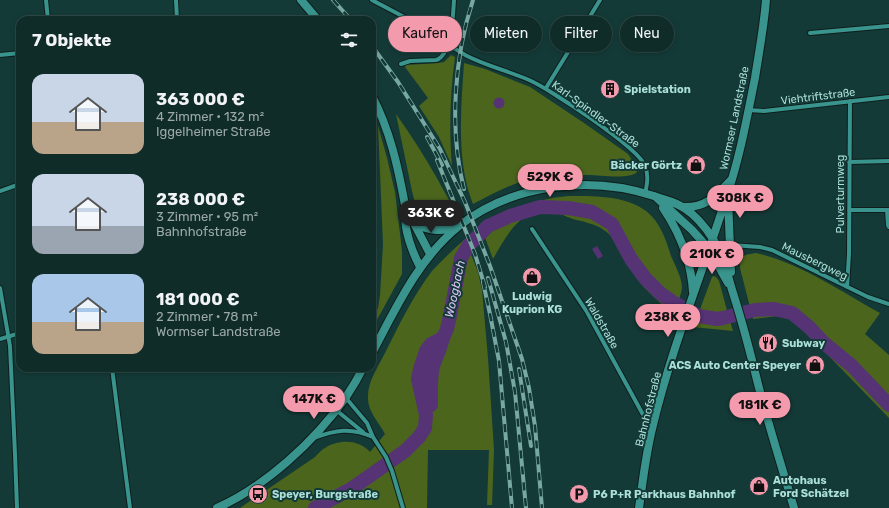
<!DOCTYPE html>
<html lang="de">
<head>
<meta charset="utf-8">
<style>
	body { margin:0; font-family:Rubik,sans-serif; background:#183431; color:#f1f3f6; height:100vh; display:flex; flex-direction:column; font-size:15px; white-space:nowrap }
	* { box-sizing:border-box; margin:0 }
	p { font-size:13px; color:#9ba7a8 }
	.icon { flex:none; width:22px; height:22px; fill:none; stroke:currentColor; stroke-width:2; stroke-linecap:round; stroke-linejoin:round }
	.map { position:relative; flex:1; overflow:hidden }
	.panel { position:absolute; left:16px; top:16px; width:360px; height:356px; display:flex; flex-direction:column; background:#0f2c29; border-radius:12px; box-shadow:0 2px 6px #0003,0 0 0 1px #2f4846 }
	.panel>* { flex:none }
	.banner { position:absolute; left:388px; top:16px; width:380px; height:36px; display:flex; gap:8px }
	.price { position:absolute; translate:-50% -34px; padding:0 9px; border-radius:14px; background:#f39aac; color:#111; font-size:13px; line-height:26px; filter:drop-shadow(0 1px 2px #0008) }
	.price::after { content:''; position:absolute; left:50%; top:24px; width:12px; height:9px; margin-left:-6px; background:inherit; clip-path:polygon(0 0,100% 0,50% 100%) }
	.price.on { background:#222; color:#fff }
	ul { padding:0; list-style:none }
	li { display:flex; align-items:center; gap:12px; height:100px; padding:0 16px }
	li span { display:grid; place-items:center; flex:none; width:112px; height:80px; border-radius:12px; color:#555 }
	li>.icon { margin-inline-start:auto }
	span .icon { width:48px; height:48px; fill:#fffc; stroke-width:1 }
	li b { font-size:17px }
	h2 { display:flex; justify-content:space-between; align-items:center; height:48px; padding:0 16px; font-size:17px }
	.chip { padding:0 14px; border-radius:18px; background:#0f2c29; box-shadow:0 2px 6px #0003,0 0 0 1px #2f4846; font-size:14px; line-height:36px }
	.chip.on { background:#f39aac; color:#111 }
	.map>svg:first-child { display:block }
	.green { fill:#4c651d }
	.water { fill:#563374 }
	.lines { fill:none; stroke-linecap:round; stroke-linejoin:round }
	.river { stroke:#563374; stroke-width:14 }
	.street-casing { stroke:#0e1e1c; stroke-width:6 }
	.secondary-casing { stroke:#0e1e1c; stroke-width:10 }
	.street { stroke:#38948c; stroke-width:4 }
	.secondary { stroke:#38948c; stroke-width:8 }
	.rail-casing { stroke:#78a8a3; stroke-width:4 }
	.rail { stroke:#143a37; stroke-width:2.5; stroke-dasharray:8; stroke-linecap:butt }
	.labels { text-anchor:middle; stroke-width:4; stroke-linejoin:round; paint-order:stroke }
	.poi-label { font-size:11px; font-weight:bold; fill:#abdfd9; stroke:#143a37; text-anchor:start }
	.street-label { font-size:11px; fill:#abdfd9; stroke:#143a37 }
	.water-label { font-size:12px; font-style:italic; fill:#dcc0fa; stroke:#143a37 }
</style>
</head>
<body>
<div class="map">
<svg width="889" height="508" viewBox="0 0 889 508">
	<rect width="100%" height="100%" fill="#143a37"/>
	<path class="green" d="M451 55 455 57C450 94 449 130 452 166L439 137 419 106 428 98 405 67 406 65 439 63 444 62Z
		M464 63 485 69 530 87 584 123 628 154 636 166 637 172C629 180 600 175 588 175 571 176 553 175 536 178 513 182 493 194 473 204 456 162 461 108 464 63Z
		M396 114C411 135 425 157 438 180 444 192 452 203 456 216 444 219 434 220 421 217L417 211 412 191Z
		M378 126 387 158 395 192 402 251V274L372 329V318L378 308 380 295 383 245Z
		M569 196C597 196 636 195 655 220 663 231 667 243 671 256 675 265 682 278 682 288 681 296 676 306 673 314 661 303 648 293 638 280 626 266 622 246 609 234 600 225 585 222 573 219 565 216 557 212 550 211 520 207 506 237 493 259L480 224C502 214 524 203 548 199 555 197 562 197 569 196Z
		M465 239 478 272 482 290 488 358 494 450 492 505H487L489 450H428L427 508H240L315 457C318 454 321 450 325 448 338 439 359 439 370 452L385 434C379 423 368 411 368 399 367 382 378 367 385 353 399 325 413 296 432 271 442 260 454 249 465 239Z
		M756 253C800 263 840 291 880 313L865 334 889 355V418L794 320 778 316 753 319 740 268C740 254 744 255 756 253Z
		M713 276 716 277 719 281 728 314 716 316 699 312 712 277Z
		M696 318 717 322 730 321 733 331 693 327Z"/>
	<path class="water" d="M493.5 103a5.5 5.5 0 1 1 11 0a5.5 5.5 0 1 1-11 0Z
		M597 246 603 256 598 259 592 249Z"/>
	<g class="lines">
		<path class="river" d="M431 405C431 392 430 379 433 366 436 357 441 348 443 338
			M315 508 351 489 405 451 419 437 425 428 426 415 418 379 420 369 426 351 431 344 443 338 447 329 450 316 461 258 469 245 488 226 510 216 540 207 568 208 592 212 612 224 631 259 645 278 660 293 674 303 699 316 717 319 723 318 755 310 774 309 792 313 809 327 824 343 852 366 889 405"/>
		<defs>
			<path id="street" d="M46 0 48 20
				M176 0 177 20
				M372 0C392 11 412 20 431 33 443 40 454 49 467 56 487 66 508 71 529 80 550 89 639 148 645 166 649 175 647 185 645 194
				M810 33 889 26
				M0 55 20 53
				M401 64 410 61 436 60C452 55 453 15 454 0
				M546 88 600 0
				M748 110 764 111 889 97
				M849 162 889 161
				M0 191 20 184
				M849 210H889
				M887 210 888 225 889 227
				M532 229 587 312 647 422 652 427
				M730 245 760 247 772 250 868 297 889 304
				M847 287 849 254 850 101
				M0 288 10 346 15 454 17 508
				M0 339 20 333
				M112 368 130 508
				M346 398 367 423 373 437 386 457 392 471 403 508
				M336 410 363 432
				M314 438C335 430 351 427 373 437"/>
			<path id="secondary" d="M301 0 318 20
				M372 96C390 130 398 167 405 205 406 212 405 219 406 227 408 240 414 255 420 267
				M657 198 692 230 709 249 728 283
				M728 198 731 272
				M683 207C706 208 716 196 731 180
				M406 208 430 254
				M663 208C680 233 691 261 693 292
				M415 224C432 232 440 231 457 227
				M372 353C396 308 418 259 459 226 512 184 590 175 654 196 664 200 674 201 684 208 695 215 706 228 713 239 724 256 727 274 733 293 742 321 749 348 756 376 767 421 781 464 794 508
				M217 508C266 486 315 441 346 397 352 388 358 378 363 368
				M639 508C643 480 646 452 653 425 672 346 703 272 727 195 740 157 747 117 755 78 759 52 764 26 766 0"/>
		</defs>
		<use href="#street" class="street-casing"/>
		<use href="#secondary" class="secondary-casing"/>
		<use href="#street" class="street"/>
		<use href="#secondary" class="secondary"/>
		<defs>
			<path id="rail" d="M333 0 351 20
				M372 46 398 82 440 149 465 202 490 266 522 359 529 388 535 426 542 508
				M427 137 442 165
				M437 160 475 254 485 287
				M464 189C449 131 454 57 473 0
				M488 278 506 342 515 392 526 508
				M483 282 490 314 499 361 512 508
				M519 369 531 446"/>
		</defs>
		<use href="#rail" class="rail-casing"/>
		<use href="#rail" class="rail"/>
	</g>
	<defs>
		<symbol id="building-disc" viewBox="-11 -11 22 22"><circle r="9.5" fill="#f39aac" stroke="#143a37"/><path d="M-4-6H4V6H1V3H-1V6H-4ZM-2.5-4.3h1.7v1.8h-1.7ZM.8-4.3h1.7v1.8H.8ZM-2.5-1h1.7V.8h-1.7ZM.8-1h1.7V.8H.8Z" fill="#111"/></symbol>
		<symbol id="shop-disc" viewBox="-11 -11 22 22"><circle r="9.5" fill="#f39aac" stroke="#143a37"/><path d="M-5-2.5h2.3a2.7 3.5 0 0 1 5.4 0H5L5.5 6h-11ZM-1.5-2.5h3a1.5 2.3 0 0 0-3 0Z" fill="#111"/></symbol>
		<symbol id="restaurant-disc" viewBox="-11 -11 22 22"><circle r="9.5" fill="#f39aac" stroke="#143a37"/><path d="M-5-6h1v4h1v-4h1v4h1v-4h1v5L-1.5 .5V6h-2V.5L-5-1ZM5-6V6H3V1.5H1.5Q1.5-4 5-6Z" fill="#111"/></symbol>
		<symbol id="bus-disc" viewBox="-11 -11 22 22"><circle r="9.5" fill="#f39aac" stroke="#143a37"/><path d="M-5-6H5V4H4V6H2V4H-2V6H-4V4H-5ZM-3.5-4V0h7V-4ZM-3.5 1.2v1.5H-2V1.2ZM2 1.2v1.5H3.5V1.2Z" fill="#111"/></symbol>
		<symbol id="parking-disc" viewBox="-11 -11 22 22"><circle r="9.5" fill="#f39aac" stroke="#143a37"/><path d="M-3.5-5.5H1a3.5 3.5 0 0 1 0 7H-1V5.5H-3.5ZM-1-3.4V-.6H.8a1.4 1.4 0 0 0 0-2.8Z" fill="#111"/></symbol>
	</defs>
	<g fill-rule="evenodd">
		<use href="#building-disc" x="599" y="78" width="22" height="22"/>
		<use href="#shop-disc" x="685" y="154" width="22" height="22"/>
		<use href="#shop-disc" x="521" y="266" width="22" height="22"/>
		<use href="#restaurant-disc" x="757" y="332" width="22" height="22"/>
		<use href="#shop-disc" x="804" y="354" width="22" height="22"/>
		<use href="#shop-disc" x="748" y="475" width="22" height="22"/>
		<use href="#bus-disc" x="247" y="483" width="22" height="22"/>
		<use href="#parking-disc" x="568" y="483" width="22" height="22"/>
	</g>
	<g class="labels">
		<g class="poi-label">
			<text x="624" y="93">Spielstation</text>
			<text x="682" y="169" text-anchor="end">Bäcker Görtz</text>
			<text x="532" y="300" text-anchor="middle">Ludwig<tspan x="532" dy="13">Kuprion KG</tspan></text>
			<text x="782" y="347">Subway</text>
			<text x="801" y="369" text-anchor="end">ACS Auto Center Speyer</text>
			<text x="773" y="484">Autohaus<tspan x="773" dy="13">Ford Schätzel</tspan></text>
			<text x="272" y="498">Speyer, Burgstraße</text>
			<text x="593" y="498">P6 P+R Parkhaus Bahnhof</text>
		</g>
		<g class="street-label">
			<text transform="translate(818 96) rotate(-7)" y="4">Viehtriftstraße</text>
			<text transform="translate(596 114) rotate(36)" y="4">Karl-Spindler-Straße</text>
			<text transform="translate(734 118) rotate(-78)" y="4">Wormser Landstraße</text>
			<text transform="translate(840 194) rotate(-90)" y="4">Pulverturmweg</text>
			<text transform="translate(815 261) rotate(26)" y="4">Mausbergweg</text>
			<text transform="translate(602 323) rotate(60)" y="4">Waldstraße</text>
			<text transform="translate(648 409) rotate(-76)" y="4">Bahnhofstraße</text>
		</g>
		<g class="water-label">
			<text transform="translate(455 289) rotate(-78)" y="4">Woogbach</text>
		</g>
	</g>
</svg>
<b class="price" style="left:550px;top:198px">529K €</b>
<b class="price" style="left:740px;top:219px">308K €</b>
<b class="price on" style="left:431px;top:234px">363K €</b>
<b class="price" style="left:712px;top:275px">210K €</b>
<b class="price" style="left:668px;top:338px">238K €</b>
<b class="price" style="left:314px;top:420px">147K €</b>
<b class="price" style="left:760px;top:426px">181K €</b>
<div class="banner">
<a class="chip on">Kaufen</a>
<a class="chip">Mieten</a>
<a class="chip">Filter</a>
<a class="chip">Neu</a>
</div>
<section class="panel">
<h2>7 Objekte<svg class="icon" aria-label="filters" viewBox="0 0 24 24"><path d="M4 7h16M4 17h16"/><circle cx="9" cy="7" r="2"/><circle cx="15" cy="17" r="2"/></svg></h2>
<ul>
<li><span style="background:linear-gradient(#c9d6e8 60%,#b9a48a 0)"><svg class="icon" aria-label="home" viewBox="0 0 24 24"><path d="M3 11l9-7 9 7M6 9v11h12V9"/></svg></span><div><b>363 000 €</b><p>4 Zimmer · 132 m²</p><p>Iggelheimer Straße</p></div></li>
<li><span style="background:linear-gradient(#c9d6e8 65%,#9aa5b1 0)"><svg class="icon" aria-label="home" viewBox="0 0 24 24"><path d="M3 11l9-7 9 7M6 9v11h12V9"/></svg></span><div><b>238 000 €</b><p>3 Zimmer · 95 m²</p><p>Bahnhofstraße</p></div></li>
<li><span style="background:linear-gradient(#a9c7e8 60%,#b9a48a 0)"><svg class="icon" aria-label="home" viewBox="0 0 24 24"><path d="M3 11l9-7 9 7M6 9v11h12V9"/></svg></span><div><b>181 000 €</b><p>2 Zimmer · 78 m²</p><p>Wormser Landstraße</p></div></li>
</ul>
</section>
</div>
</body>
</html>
